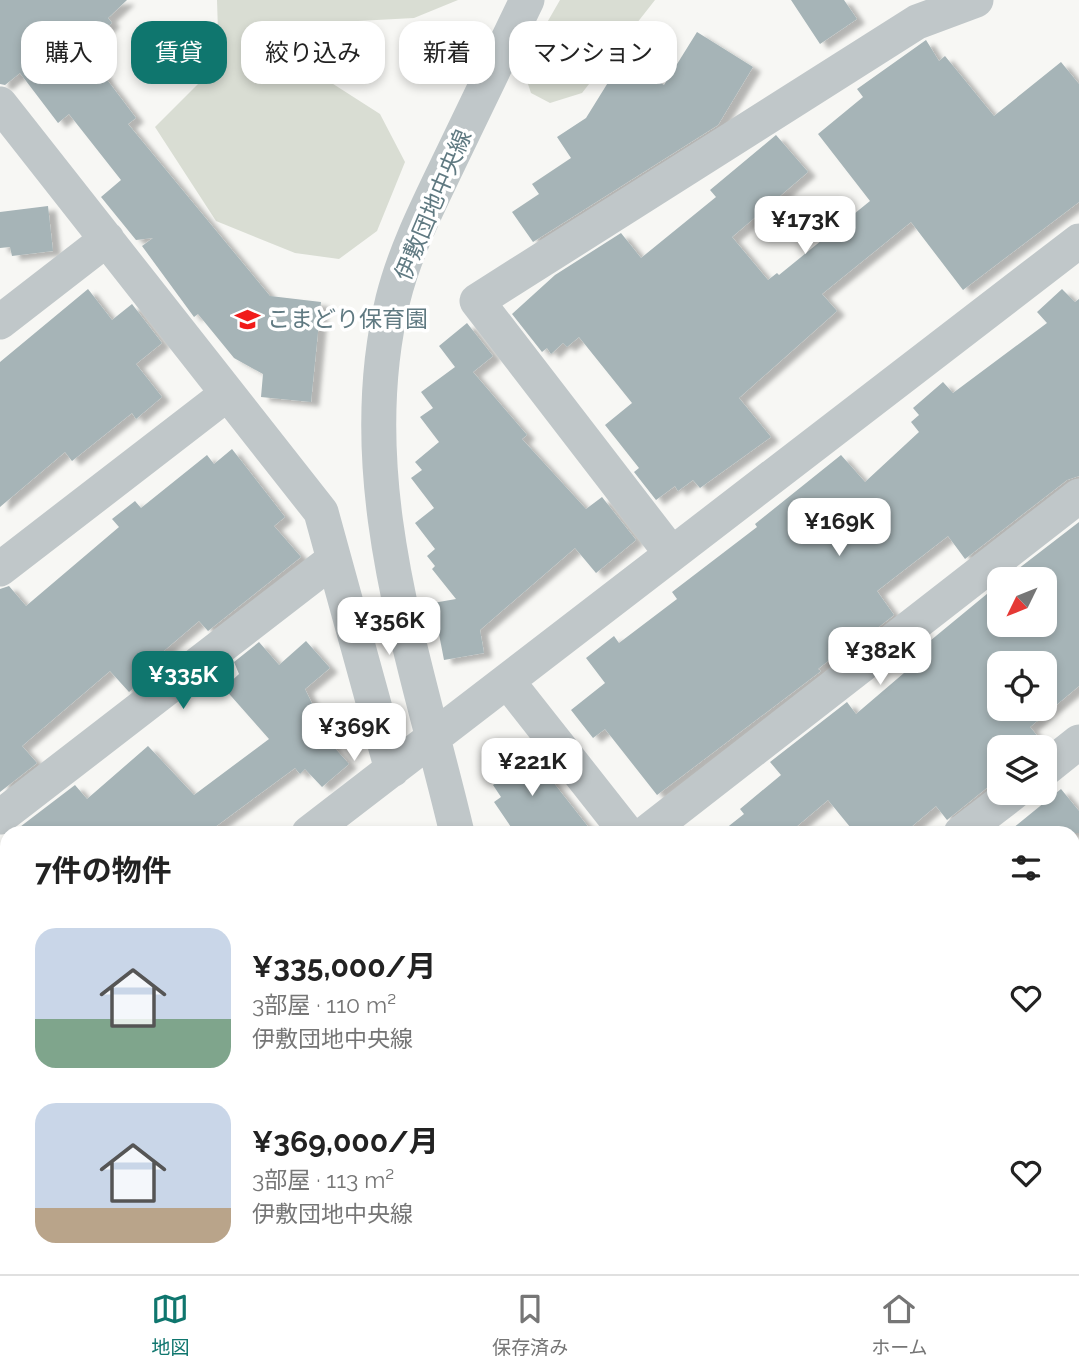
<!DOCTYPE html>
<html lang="ja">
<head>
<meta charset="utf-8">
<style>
	body { margin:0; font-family:Raleway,"Noto Sans JP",sans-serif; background:#f2f2f2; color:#222; height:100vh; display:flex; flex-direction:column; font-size:26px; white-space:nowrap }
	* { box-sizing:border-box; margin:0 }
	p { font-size:23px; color:#767676 }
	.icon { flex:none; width:38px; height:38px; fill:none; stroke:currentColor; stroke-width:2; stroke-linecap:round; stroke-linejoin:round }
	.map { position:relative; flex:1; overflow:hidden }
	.sheet { position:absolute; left:0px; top:826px; width:1080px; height:448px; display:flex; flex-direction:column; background:#fff; border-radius:21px 21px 0 0; box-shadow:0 4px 10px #0003 }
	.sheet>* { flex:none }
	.hud { position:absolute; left:21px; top:21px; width:700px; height:63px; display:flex; gap:14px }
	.needle { width:46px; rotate:227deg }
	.buttons { position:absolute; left:987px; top:567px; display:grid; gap:14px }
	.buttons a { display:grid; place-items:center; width:70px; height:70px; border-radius:14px; background:#fff; box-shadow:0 4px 10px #0003; font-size:35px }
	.price { position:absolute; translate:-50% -60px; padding:0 16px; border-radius:14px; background:#fff; color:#222; font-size:23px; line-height:46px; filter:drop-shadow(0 2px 4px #0008) }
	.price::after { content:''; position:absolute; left:50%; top:42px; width:21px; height:16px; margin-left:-10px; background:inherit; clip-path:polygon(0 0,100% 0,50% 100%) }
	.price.on { background:#0f766e; color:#fff }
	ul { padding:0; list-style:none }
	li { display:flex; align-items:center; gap:21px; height:175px; padding:0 35px }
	li span { display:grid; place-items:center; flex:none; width:196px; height:140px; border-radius:21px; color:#555 }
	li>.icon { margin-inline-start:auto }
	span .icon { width:84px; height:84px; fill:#fffc; stroke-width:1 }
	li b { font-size:30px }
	h2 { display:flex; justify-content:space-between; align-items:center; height:84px; padding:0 35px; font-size:30px }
	.pill { padding:0 24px; border-radius:21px; background:#fff; box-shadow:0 4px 10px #0003; font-size:24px; line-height:63px }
	.pill.on { background:#0f766e; color:#fff }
	.dock { display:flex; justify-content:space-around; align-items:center; height:98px; border-top:2px solid #e0e0e0; background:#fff; font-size:19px; color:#767676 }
	.dock a { display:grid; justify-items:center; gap:4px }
	.dock .on { color:#0f766e }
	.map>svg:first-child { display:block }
	.green { fill:#d9ddd3 }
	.building { fill:#a6b4b7; fill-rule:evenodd; filter:url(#shadow) }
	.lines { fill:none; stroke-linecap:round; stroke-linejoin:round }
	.minor { stroke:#c0c7c9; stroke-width:35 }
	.labels { text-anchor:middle; stroke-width:7; stroke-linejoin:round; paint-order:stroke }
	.street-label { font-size:23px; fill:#607a82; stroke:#fff }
	.poi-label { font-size:23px; fill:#607a82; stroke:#fff; text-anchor:start }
</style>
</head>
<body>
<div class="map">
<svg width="1079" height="1274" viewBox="0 0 1079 1274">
	<defs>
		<filter id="shadow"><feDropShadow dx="8" dy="4.5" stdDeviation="2" flood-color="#0004"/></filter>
	</defs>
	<rect width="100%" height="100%" fill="#f7f7f4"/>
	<path class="green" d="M217 0H458L414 18 358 21 316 73 380 114 405 162 377 231 339 259 295 253 216 221 155 127 219 63Z
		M560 0H655L582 93 550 103 531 93 522 66Z"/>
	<path class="building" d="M0 0H127L108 18 112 23 83 48 136 118 128 124 270 296 321 302 311 402 261 397 263 374 234 358 198 314 194 317 142 246 153 238 136 240 101 197 121 180 69 114 58 123 20 73 5 85 0 84Z
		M791 0H844L857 19 820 44Z
		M697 32 753 67 718 125 533 242 512 212 539 194 532 184 571 158 557 137 586 118 622 60 664 85Z
		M926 40 939 61 945 56 994 116 1061 62 1079 84V202L963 290 911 222 822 294 837 311 739 398 771 437 700 488 693 480 678 491 675 486 656 500 634 472 639 468 605 425 632 403 579 337 567 347 563 343 551 354 547 348 542 352 512 314 555 275 621 233 641 258 716 197 710 190 776 135 808 172 732 237 768 280 777 273 779 275 870 201 818 134 863 97 857 89Z
		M48 206 53 251 12 256 10 247 0 248V212Z
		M88 289 112 320 132 304 162 343 136 364 162 397 136 419 132 413 72 461 65 452 0 507V362Z
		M1062 289 1075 302 1079 299V476L1067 480 965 559 948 536 877 591 894 615 871 633 868 629 818 669 821 671 657 795 605 729 593 738 571 710 605 683 586 658 614 636 619 643 677 599 672 592 757 527 755 524 841 455 865 482 919 432 911 422 919 415 913 408 943 382 953 393 1047 323 1037 312Z
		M467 323 493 356 473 372 527 435 522 439 586 509 602 497 636 540 596 573 575 548 480 630 484 653 444 660 433 603 456 599 432 569 435 566 427 556 435 549 415 523 434 508 411 478 422 470 415 462 439 442 420 417 433 408 421 392 455 367 439 346Z
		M232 449 285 517 274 526 301 557 208 631 199 621 152 661 158 667 129 692 110 671 22 746 37 763 0 792V589L9 586 26 606 119 527 112 519 135 501 141 508 207 455 214 464Z
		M1079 522V686L1030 727 1044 744 1040 747H999V778L947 820 936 806 904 833H855L828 800 789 833H720L744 814 740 809 781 775 770 762 847 702 856 714 904 673 896 664 917 648 919 650 999 584V625H1045V579H1005ZM999 663H1045V709H999Z
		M306 641 330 668 305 689 332 745 349 764 322 787 305 769 300 774 295 768 207 833H12L75 785 87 799 148 746 194 795 269 739 224 688 239 674 234 662 259 642 279 665Z
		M517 744 528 761 532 758 542 768 593 833H515L494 802 501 797 493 785 499 781 488 764Z
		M1061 789 1079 811V833H1007Z"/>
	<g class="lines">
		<path class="minor" d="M0 104 321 512 392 770
			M0 322 107 239
			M671 553 477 301 917 22 976 0
			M0 569 227 394
			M508 682 627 833
			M1045 769 1079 742
			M0 817 333 560
			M309 833 1079 241
			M457 833C416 659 349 480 393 299 405 251 428 206 449 162 475 108 501 54 527 0
			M646 833 1079 496
			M961 833 1013 793
			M1073 1015 1079 1011
			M0 1072 7 1066
			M0 1111 7 1120
			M119 1267 124 1274
			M970 1267 976 1274
			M73 1274 82 1267
			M494 1274 495 1267
			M739 1274 748 1267"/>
	</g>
	<defs>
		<symbol id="school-bare" viewBox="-9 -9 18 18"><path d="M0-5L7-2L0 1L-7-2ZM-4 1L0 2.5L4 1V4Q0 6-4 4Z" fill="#f11b1a" stroke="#fff" stroke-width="2.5" paint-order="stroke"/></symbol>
	</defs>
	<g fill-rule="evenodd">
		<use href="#school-bare" x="230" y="302" width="35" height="35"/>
	</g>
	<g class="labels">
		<g class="street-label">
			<text transform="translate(433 205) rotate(-67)" y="8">伊敷団地中央線</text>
		</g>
		<g class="poi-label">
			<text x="267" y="327">こまどり保育園</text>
		</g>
	</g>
</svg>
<div class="buttons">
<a><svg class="needle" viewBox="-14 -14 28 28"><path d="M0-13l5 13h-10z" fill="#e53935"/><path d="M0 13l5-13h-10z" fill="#767676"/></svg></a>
<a><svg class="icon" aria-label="locate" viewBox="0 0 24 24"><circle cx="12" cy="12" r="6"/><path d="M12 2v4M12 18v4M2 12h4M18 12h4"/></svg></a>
<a><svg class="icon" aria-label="layers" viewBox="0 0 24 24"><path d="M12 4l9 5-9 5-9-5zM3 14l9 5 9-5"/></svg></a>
</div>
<b class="price" style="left:805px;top:256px">¥173K</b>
<b class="price" style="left:839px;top:558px">¥169K</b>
<b class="price" style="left:389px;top:657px">¥356K</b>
<b class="price" style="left:880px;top:687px">¥382K</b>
<b class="price on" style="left:183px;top:711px">¥335K</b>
<b class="price" style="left:354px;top:763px">¥369K</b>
<b class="price" style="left:532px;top:798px">¥221K</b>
<div class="hud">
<a class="pill">購入</a>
<a class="pill on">賃貸</a>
<a class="pill">絞り込み</a>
<a class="pill">新着</a>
<a class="pill">マンション</a>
</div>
<section class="sheet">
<h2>7件の物件<svg class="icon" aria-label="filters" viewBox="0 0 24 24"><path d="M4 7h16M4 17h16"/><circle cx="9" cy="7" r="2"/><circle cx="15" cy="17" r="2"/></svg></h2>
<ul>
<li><span style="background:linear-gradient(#c9d6e8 65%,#7fa58c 0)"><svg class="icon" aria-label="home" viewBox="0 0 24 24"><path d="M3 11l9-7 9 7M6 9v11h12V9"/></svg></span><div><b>¥335,000/月</b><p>3部屋 · 110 m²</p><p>伊敷団地中央線</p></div><svg class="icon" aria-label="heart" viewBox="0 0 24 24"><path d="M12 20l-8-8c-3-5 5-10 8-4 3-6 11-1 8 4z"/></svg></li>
<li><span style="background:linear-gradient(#c9d6e8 75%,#b9a48a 0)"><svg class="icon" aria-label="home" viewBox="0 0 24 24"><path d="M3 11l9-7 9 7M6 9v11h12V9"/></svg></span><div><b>¥369,000/月</b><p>3部屋 · 113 m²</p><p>伊敷団地中央線</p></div><svg class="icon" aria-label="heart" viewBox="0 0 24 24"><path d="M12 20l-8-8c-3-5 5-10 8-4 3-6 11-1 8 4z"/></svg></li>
</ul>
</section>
</div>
<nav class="dock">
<a class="on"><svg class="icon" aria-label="map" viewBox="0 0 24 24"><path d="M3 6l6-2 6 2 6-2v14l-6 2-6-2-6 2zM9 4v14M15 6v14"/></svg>地図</a>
<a><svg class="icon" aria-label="saved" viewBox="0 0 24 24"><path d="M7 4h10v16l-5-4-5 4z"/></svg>保存済み</a>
<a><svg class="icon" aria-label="home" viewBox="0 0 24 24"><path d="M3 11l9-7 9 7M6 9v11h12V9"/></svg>ホーム</a>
</nav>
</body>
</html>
